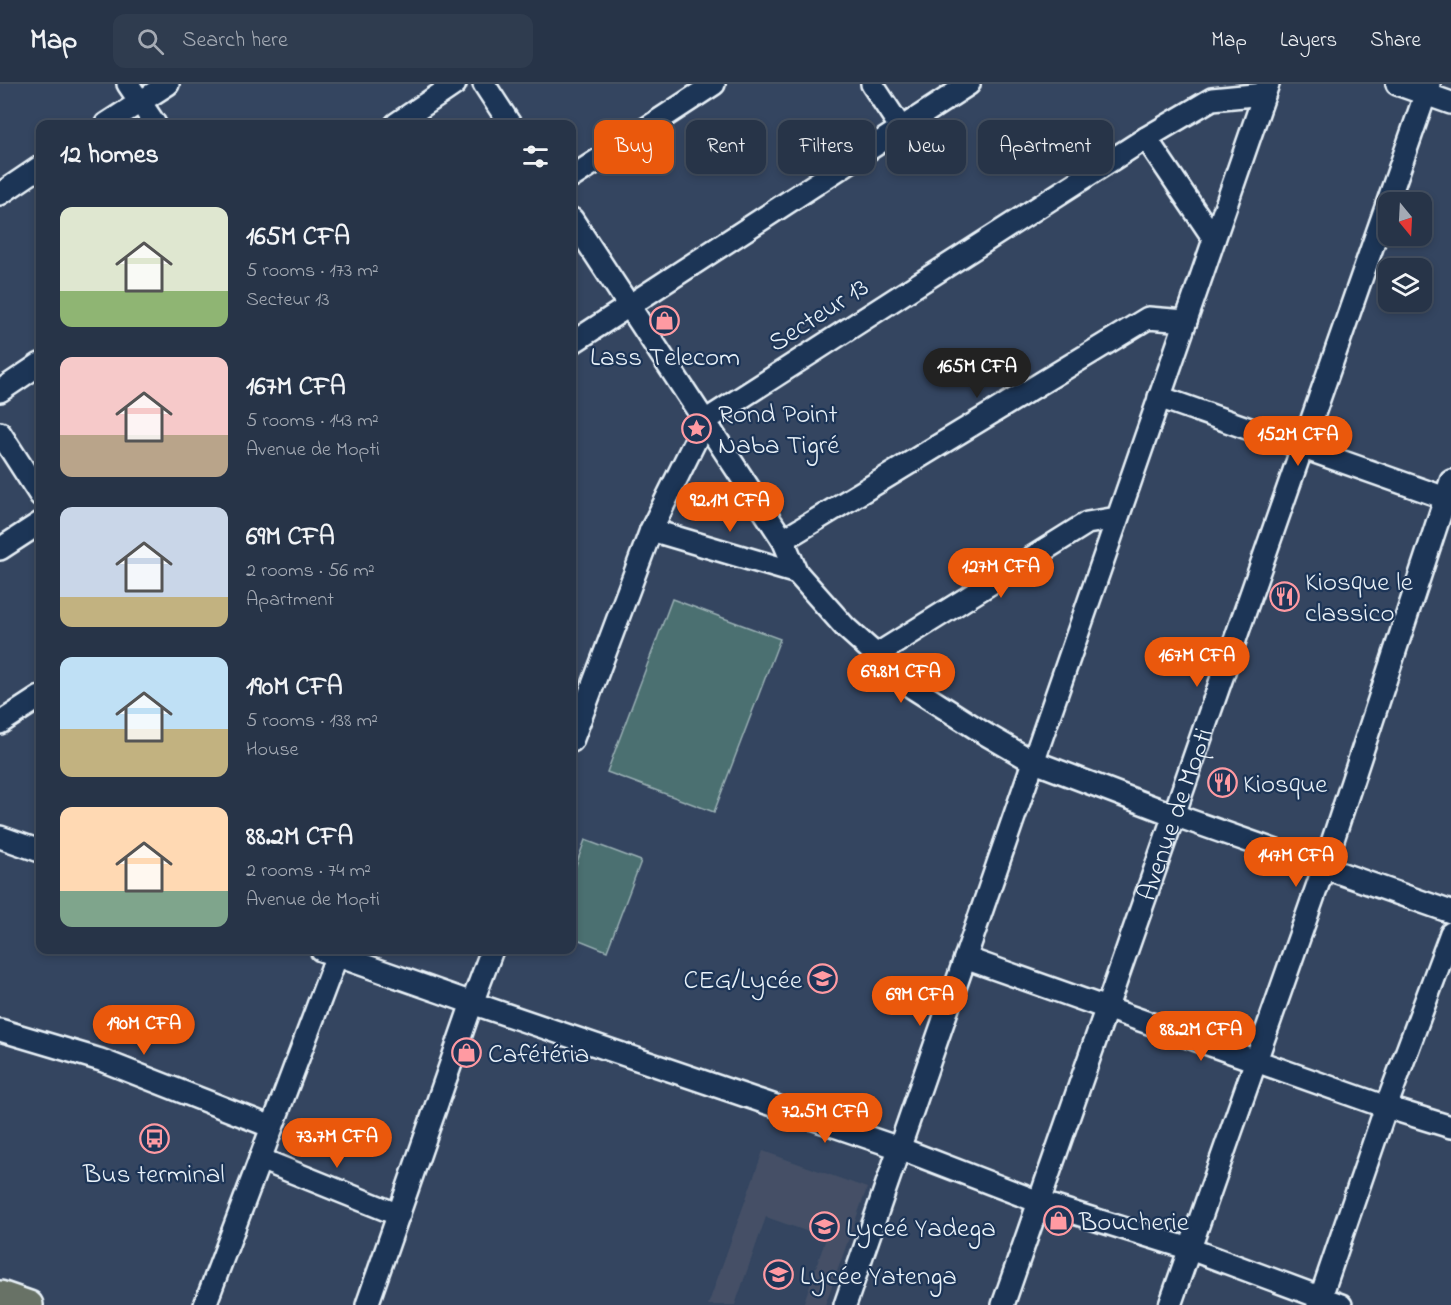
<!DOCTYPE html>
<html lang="en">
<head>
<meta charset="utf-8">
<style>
	body { margin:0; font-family:"Indie Flower",sans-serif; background:#2f3c4f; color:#f1f3f6; height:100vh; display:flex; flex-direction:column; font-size:22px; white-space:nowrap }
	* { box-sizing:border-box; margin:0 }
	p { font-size:20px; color:#a4aab4 }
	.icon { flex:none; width:33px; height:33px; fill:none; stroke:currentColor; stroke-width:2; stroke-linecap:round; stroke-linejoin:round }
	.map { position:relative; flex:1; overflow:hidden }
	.details { position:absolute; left:36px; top:36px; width:540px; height:834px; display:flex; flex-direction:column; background:#273448; border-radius:12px; box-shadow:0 3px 9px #0003,0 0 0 2px #434f60 }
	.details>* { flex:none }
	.banner { position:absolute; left:594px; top:36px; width:570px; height:54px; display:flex; gap:12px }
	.needle { width:39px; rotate:162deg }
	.controls { position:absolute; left:1378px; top:108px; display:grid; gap:12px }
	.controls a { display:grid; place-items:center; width:54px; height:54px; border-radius:12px; background:#273448; box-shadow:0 3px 9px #0003,0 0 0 2px #434f60; font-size:30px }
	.price { position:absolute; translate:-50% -51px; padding:0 14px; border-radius:21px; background:#ea580c; color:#fff; font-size:20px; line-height:39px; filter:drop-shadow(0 2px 3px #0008) }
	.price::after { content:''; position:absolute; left:50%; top:36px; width:18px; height:14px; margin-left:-9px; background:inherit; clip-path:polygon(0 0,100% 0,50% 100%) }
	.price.active { background:#222; color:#fff }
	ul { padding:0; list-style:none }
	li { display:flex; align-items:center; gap:18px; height:150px; padding:0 24px }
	li span { display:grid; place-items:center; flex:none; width:168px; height:120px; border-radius:12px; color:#555 }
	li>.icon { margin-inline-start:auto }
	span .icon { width:72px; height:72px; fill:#fffc; stroke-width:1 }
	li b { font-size:26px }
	h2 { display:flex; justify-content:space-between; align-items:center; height:72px; padding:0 24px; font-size:26px }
	.pill { padding:0 21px; border-radius:12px; background:#273448; box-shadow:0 3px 9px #0003,0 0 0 2px #434f60; font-size:21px; line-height:54px }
	.pill.active { background:#ea580c; color:#fff }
	header { display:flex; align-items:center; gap:36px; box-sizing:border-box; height:84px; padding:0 30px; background:#273448; border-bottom:2px solid #434f60 }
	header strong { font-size:28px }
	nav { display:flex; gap:33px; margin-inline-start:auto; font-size:21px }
	.search { width:420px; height:54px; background:#2f3c4f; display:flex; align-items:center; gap:15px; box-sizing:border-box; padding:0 21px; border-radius:12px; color:#a4aab4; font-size:22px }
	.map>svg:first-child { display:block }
	.built { fill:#445066 }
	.green { fill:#4b6f71; stroke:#9ab0b4; stroke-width:1.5 }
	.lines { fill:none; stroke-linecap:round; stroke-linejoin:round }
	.minor-casing { stroke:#e8f1f8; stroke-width:26 }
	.major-casing { stroke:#e8f1f8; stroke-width:32 }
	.minor { stroke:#1d3557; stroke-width:21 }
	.major { stroke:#687266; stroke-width:27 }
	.labels { text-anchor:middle; stroke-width:4.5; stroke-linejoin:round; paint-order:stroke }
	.street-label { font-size:27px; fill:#e8f1f8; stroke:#1d3557 }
	.poi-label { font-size:27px; fill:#e8f1f8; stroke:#1d3557; text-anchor:start }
</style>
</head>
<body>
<header>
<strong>Map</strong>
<div class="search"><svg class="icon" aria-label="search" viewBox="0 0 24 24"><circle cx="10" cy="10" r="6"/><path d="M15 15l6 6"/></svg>Search here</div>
<nav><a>Map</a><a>Layers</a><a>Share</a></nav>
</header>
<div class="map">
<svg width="1451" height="1221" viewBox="0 0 1451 1221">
	<rect width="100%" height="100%" fill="#344560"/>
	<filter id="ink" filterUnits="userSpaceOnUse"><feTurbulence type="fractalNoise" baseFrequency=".0167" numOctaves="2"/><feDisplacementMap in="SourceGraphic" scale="12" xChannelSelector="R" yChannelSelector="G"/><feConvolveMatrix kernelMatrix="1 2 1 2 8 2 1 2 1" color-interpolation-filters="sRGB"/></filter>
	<g filter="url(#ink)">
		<path class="built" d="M763 1067 867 1104 825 1221H803L826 1154 766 1133 735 1221H708Z"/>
		<path class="green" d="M672 515 780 555 714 728 607 688Z
			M585 756 641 777 607 867 572 853V792Z"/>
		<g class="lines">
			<defs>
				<g id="minor">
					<path d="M128 0 155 40"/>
					<path d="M484 0 510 40"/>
					<path d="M872 0 901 44"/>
					<path d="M1397 0 1451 19"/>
					<path d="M106 40 168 0"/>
					<path d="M396 40 455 0"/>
					<path d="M1146 54 1214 155"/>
					<path d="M572 93 714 0"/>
					<path d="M0 110 40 83"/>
					<path d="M572 135 783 456 797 489 845 543 913 604 982 648 1032 677 1174 731 1451 828"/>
					<path d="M572 259 969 0"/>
					<path d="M0 307 40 280"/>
					<path d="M1159 313 1451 416"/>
					<path d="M0 349 40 411"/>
					<path d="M651 446 797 489"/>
					<path d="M783 456 1148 234 1186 237"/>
					<path d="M0 465 40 439"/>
					<path d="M876 571 1087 439 1117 434"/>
					<path d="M0 639 40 613"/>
					<path d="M572 657 651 446 705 337 1146 54 1212 15 1264 10"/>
					<path d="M0 753 40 767"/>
					<path d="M321 866 472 919 899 1064 1039 1118 1190 1165 1341 1221"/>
					<path d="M965 874 1386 1023 1451 1043"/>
					<path d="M0 946 101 976 272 1043"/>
					<path d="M260 1075 399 1131"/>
					<path d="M205 1221 337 871"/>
					<path d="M367 1221 472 919 492 866"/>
					<path d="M845 1221 1268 0"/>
					<path id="s1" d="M1003 1221 1429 0"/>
					<path d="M1170 1221 1324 783 1451 397"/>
					<path d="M1318 1221 1386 1023 1451 849"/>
				</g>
				<path id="major" d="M0 1211 29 1221"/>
			</defs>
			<use href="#minor" class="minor-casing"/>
			<use href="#major" class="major-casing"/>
			<use href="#minor" class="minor"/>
			<use href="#major" class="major"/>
		</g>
	</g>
	<defs>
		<symbol id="shop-ring" viewBox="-11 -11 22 22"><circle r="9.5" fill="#1d3557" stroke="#ff9aa2" stroke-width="1.5"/><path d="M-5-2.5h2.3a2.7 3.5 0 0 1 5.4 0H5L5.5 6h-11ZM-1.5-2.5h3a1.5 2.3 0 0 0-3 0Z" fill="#ff9aa2"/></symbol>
		<symbol id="sight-ring" viewBox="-11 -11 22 22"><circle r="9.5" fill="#1d3557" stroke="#ff9aa2" stroke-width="1.5"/><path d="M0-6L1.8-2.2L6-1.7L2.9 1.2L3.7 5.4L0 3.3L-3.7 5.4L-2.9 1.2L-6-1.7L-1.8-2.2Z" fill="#ff9aa2"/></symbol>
		<symbol id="restaurant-ring" viewBox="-11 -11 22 22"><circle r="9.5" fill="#1d3557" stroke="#ff9aa2" stroke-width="1.5"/><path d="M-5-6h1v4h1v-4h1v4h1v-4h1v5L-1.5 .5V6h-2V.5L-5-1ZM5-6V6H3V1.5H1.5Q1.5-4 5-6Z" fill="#ff9aa2"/></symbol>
		<symbol id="school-ring" viewBox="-11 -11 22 22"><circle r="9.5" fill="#1d3557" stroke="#ff9aa2" stroke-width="1.5"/><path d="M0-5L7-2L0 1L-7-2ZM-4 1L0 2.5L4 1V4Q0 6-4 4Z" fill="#ff9aa2"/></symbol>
		<symbol id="bus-ring" viewBox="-11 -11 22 22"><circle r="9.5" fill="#1d3557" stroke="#ff9aa2" stroke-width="1.5"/><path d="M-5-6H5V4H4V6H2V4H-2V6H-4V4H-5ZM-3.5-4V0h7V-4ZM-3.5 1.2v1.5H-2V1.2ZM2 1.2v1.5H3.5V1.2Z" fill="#ff9aa2"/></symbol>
	</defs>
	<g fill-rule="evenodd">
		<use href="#shop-ring" x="648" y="220" width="33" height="33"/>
		<use href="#sight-ring" x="680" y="328" width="33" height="33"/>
		<use href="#restaurant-ring" x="1268" y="496" width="33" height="33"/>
		<use href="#restaurant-ring" x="1206" y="682" width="33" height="33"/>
		<use href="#school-ring" x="806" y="878" width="33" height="33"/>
		<use href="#shop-ring" x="450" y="952" width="33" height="33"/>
		<use href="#bus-ring" x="138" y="1038" width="33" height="33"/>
		<use href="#shop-ring" x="1042" y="1120" width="33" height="33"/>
		<use href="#school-ring" x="808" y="1126" width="33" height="33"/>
		<use href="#school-ring" x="762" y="1174" width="33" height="33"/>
	</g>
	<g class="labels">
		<g class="street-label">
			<text transform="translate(818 230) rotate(-33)" y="9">Secteur 13</text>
			<text dy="9" stroke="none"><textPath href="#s1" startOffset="520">Avenue de Mopti</textPath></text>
		</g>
		<g class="poi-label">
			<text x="665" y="281" text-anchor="middle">Lass Telecom</text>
			<text x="718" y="338">Rond Point<tspan x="718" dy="31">Naba Tigré</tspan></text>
			<text x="1305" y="506">Kiosque le<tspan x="1305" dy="31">classico</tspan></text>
			<text x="1243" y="708">Kiosque</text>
			<text x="802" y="904" text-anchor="end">CEG/Lycée</text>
			<text x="488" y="978">Cafétéria</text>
			<text x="154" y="1098" text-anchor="middle">Bus terminal</text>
			<text x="1079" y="1146">Boucherie</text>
			<text x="846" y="1152">Lyceé Yadega</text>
			<text x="800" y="1200">Lycée Yatenga</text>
		</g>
	</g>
</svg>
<div class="controls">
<a><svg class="needle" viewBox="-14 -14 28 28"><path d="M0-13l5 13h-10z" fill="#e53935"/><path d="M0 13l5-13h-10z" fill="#a4aab4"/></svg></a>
<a><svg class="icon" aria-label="layers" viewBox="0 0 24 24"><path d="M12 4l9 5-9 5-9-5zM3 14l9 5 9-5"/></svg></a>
</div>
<b class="price active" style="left:977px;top:315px">165M CFA</b>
<b class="price" style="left:1298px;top:383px">152M CFA</b>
<b class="price" style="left:730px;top:449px">92.1M CFA</b>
<b class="price" style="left:1001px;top:515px">127M CFA</b>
<b class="price" style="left:1197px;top:604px">167M CFA</b>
<b class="price" style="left:901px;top:620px">69.8M CFA</b>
<b class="price" style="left:1296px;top:804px">147M CFA</b>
<b class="price" style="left:920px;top:943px">69M CFA</b>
<b class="price" style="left:144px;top:972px">190M CFA</b>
<b class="price" style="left:1201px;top:978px">88.2M CFA</b>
<b class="price" style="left:825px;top:1060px">72.5M CFA</b>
<b class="price" style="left:337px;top:1085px">73.7M CFA</b>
<div class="banner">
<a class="pill active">Buy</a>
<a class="pill">Rent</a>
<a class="pill">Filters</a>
<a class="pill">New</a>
<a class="pill">Apartment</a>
</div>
<section class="details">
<h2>12 homes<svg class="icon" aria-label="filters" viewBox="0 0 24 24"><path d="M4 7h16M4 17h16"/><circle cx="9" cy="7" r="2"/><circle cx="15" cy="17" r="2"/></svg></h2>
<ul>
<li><span style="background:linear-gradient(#dfe7d0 70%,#8fb573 0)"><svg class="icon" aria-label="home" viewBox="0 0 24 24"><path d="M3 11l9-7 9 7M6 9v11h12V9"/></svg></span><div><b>165M CFA</b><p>5 rooms · 173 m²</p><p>Secteur 13</p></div></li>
<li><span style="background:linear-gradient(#f6c9c9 65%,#b9a48a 0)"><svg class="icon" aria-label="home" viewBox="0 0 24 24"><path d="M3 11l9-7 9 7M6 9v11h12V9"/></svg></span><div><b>167M CFA</b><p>5 rooms · 143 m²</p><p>Avenue de Mopti</p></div></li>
<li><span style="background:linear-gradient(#c9d6e8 75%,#c2b280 0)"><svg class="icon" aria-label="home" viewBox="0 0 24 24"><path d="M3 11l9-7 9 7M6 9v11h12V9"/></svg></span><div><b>69M CFA</b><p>2 rooms · 56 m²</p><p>Apartment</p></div></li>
<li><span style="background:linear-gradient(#bfe0f5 60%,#c2b280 0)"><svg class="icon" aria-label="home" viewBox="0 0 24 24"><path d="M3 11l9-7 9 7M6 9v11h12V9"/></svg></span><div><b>190M CFA</b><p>5 rooms · 138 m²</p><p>House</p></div></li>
<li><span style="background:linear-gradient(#ffd9b3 70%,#7fa58c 0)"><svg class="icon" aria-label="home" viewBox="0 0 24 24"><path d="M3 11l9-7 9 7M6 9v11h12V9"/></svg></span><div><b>88.2M CFA</b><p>2 rooms · 74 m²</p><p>Avenue de Mopti</p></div></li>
</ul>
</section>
</div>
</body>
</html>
